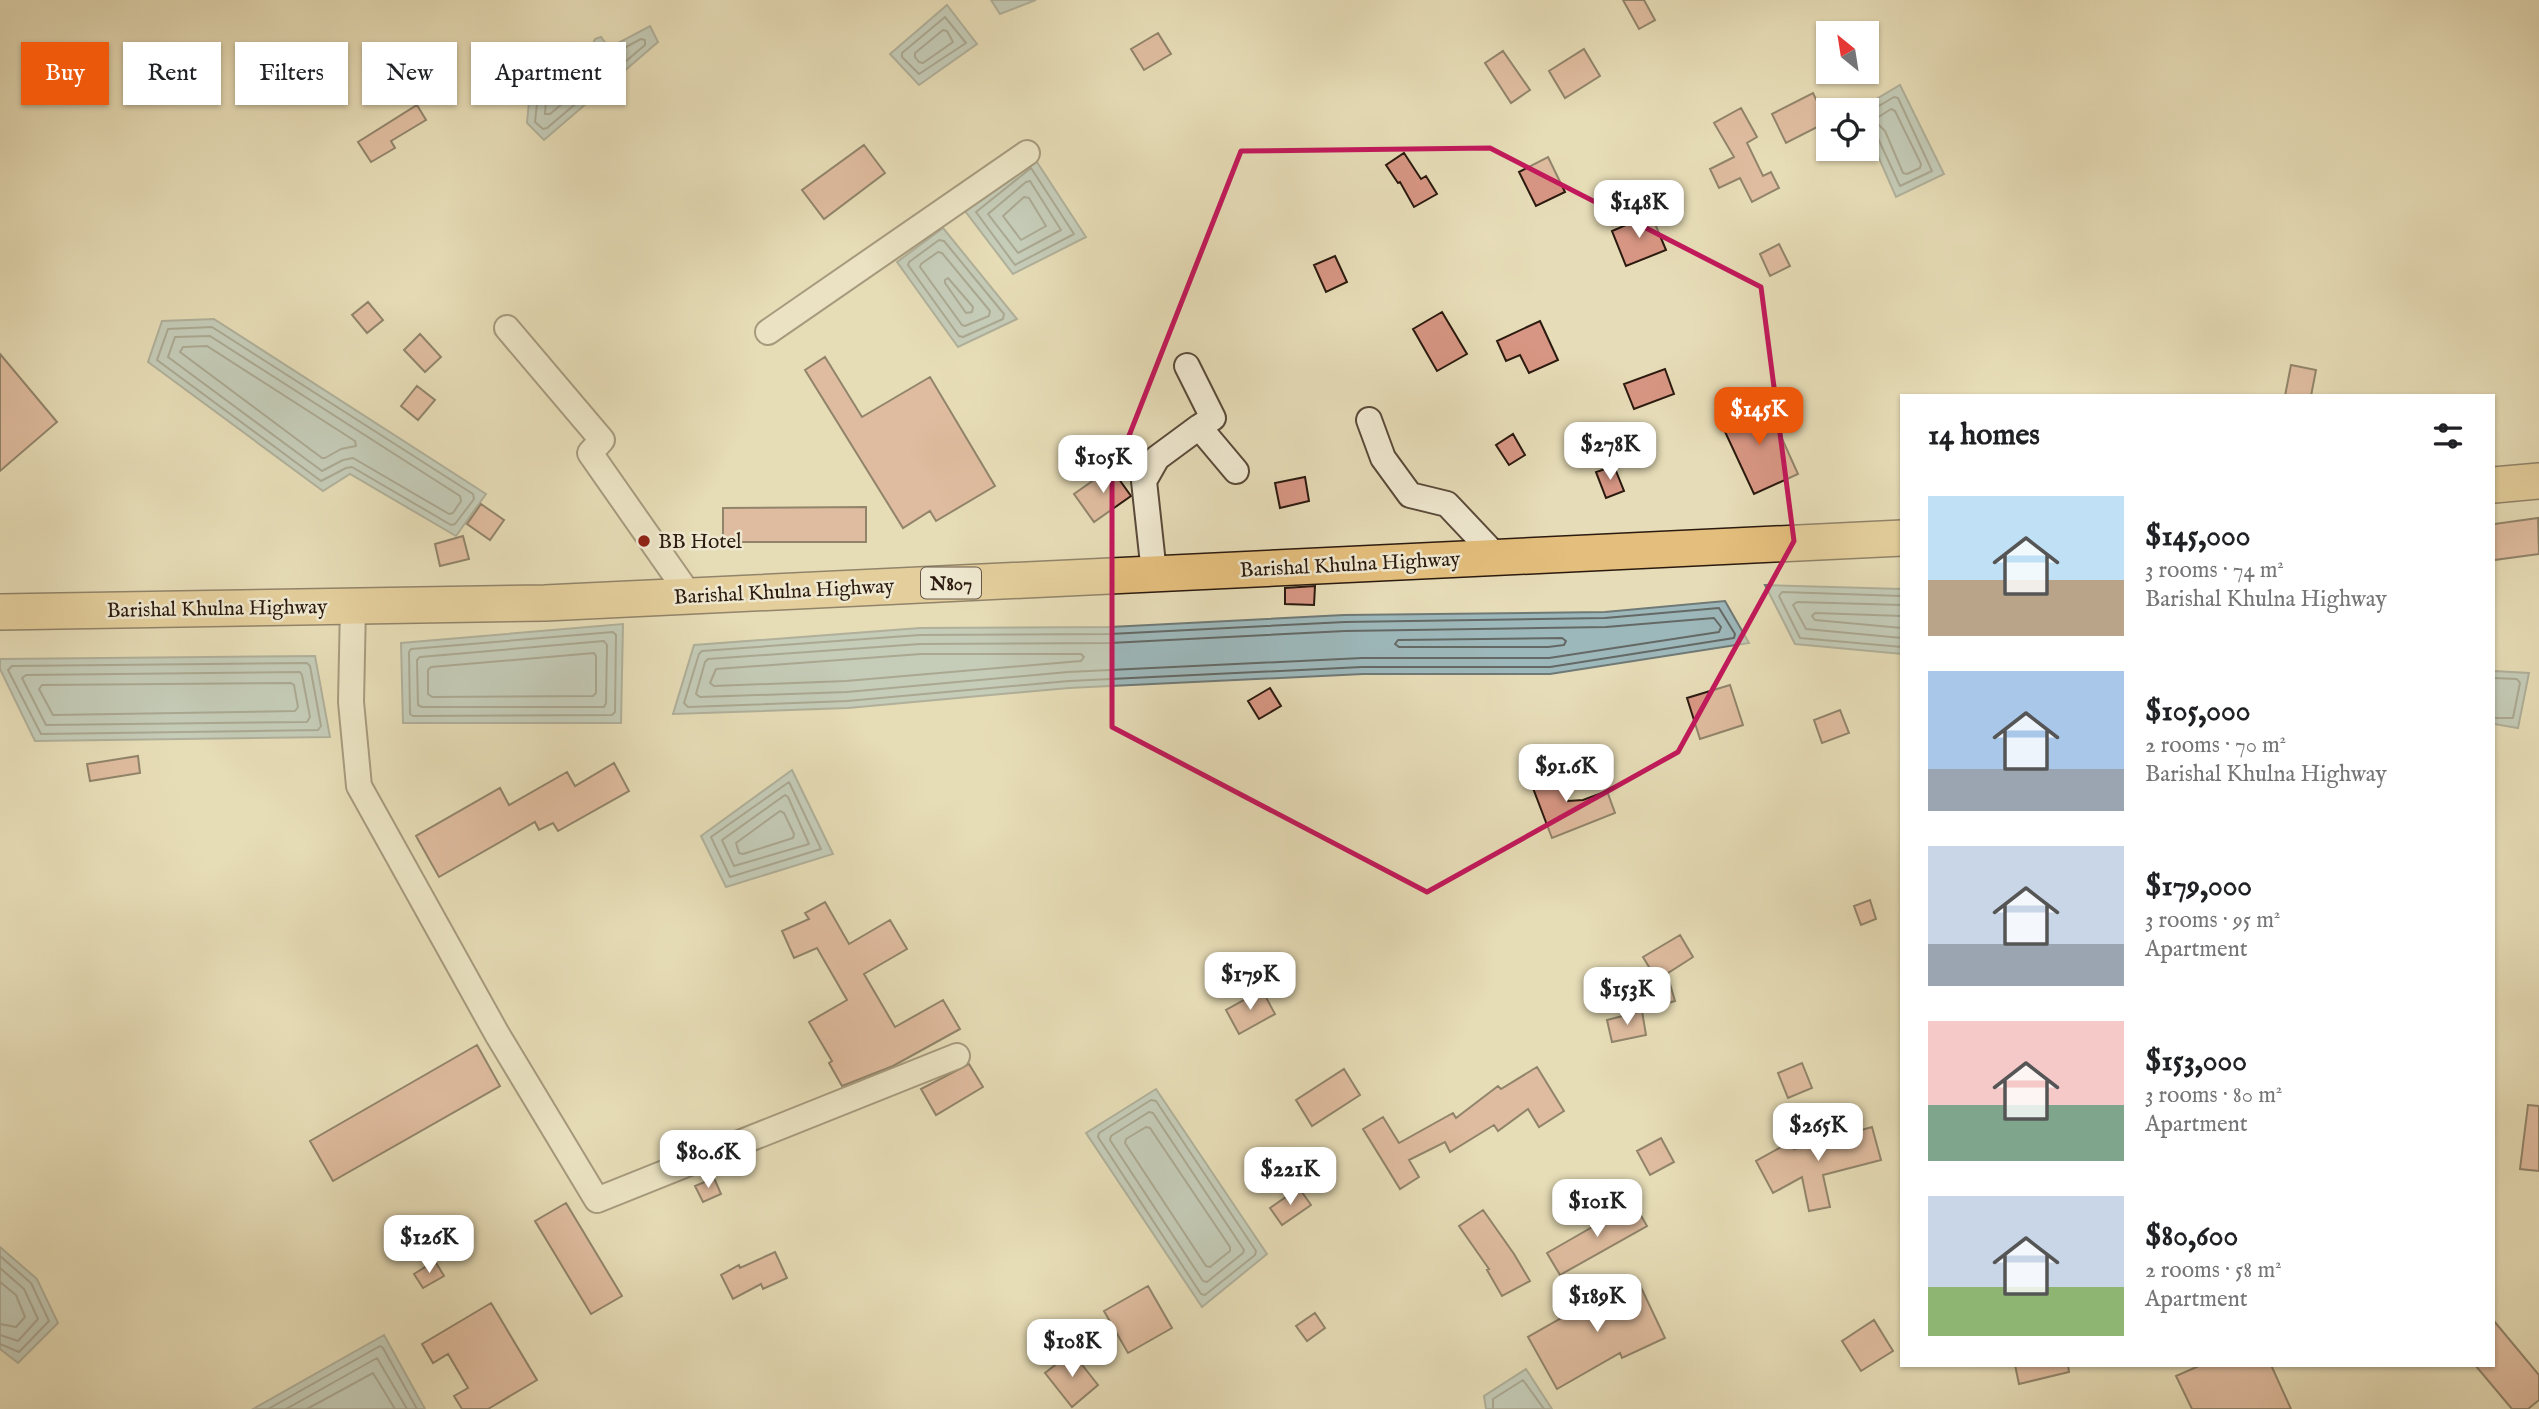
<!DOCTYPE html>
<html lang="en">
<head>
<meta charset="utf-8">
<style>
	body { margin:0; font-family:"IM FELL English",serif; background:#f2f2f2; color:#202124; height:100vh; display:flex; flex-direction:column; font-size:26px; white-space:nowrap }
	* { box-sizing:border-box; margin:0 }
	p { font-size:23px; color:#757577 }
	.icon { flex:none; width:38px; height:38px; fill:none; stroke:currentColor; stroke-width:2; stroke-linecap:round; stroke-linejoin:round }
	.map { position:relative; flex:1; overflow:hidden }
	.drawer { position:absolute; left:1900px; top:394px; width:595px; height:973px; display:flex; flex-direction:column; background:#fff; border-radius:0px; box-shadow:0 2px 5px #0004 }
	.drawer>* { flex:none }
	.banner { position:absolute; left:21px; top:42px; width:665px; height:63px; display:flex; gap:14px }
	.needle { width:46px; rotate:330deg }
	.buttons { position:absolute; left:1816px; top:21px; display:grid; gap:14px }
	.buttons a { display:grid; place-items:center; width:63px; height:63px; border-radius:0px; background:#fff; box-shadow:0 2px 5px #0004; font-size:35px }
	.price { position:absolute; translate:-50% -60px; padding:0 16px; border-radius:14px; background:#fff; color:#222; font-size:23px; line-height:46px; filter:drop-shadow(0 2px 4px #0008) }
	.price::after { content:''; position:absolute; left:50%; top:42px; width:21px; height:16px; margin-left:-10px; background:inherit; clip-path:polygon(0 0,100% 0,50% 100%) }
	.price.selected { background:#ea580c; color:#fff }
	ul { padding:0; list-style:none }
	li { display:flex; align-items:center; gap:21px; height:175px; padding:0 28px }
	li span { display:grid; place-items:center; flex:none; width:196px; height:140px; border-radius:0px; color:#555 }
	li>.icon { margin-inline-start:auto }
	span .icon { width:84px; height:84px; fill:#fffc; stroke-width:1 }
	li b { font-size:30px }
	h2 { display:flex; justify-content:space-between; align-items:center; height:84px; padding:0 28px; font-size:30px }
	.chip { padding:0 24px; border-radius:0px; background:#fff; box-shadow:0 2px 5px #0004; font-size:24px; line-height:63px }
	.chip.selected { background:#ea580c; color:#fff }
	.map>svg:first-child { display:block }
	.water { fill:#9db8bb; stroke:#6f7976; stroke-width:2 }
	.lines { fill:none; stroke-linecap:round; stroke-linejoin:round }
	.shore { stroke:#646965; stroke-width:2 }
	.building { fill:#d79683; stroke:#2b1a0f; stroke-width:2 }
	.minor-casing { stroke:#5a4a39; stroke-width:28 }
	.highway-casing { stroke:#2b1a0f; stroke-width:38 }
	.minor { stroke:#efe8d0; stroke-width:24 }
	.highway { stroke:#e3be7c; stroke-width:35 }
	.marked { fill:none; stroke:#c2185b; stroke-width:5; stroke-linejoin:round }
	.poi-dot { fill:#8f2418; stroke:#efe8d0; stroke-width:2.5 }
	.labels { text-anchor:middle; stroke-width:5; stroke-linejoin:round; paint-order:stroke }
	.shield { fill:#efe8d0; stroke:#665849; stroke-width:2 }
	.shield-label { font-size:19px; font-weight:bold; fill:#2b1a0f }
	.poi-label { font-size:21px; fill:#2b1a0f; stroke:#efe8d0; text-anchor:start }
	.street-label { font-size:21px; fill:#2b1a0f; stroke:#efe8d0 }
</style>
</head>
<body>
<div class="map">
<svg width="2539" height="1409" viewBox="0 0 2539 1409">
	<rect width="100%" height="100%" fill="#e6dcb7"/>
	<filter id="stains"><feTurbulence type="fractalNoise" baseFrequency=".00286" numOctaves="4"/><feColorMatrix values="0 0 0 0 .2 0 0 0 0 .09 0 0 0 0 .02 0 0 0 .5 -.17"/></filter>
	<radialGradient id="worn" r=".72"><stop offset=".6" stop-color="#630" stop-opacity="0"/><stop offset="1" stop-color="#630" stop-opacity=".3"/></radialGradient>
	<path class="water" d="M991 0H1036L1000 14Z
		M947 5 977 44 919 85 890 54Z
		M650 26 658 42 544 140 527 123 530 91 588 56 595 39 601 37 609 48Z
		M1900 85 1944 174 1896 197 1867 131V110H1858Z
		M1033 156 1086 237 1013 274 965 211Z
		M943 228 1017 319 958 347 897 262Z
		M214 319 486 494 456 536 350 474 323 491 148 362 162 321Z
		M1765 585 1902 589V654L1795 644Z
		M1725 601 1749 643 1550 674H1363L1069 688 848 708 673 714 694 645 920 628 1110 627 1344 615 1605 612Z
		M623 624 621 723H403L401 643Z
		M315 656 330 737 35 741 0 669V659Z
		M2494 671 2529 673 2518 728 2494 724Z
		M792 770 833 854 726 887 701 836Z
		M1156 1089 1267 1254 1202 1307 1086 1133Z
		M0 1247 37 1279 58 1323 18 1363 0 1349Z
		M384 1335 425 1409H253Z
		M1526 1369 1552 1409H1486L1484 1396Z"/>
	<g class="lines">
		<path class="shore" d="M945 17 966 43 919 74 902 57V53Z
			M943 30 947 31 953 42 923 63 919 62 915 57V53Z
			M641 39 645 40V45L547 128 543 129 535 122 538 94 592 62 599 52 611 55Z
			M579 80 583 82V86L550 114H545L546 100Z
			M1891 109 1895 111 1921 164 1920 168 1907 174 1903 173 1885 131 1875 121 1877 118Z
			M1867 113 1894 97 1898 98 1932 171 1900 186 1876 134 1867 130
			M1031 168 1074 234 1015 265 976 212Z
			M1030 181 1061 230 1018 253 988 214 1026 182Z
			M1024 197 1029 198 1046 226 1021 240 1003 216Z
			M939 240 944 241 1004 314 1003 319 963 337 959 336 908 265 909 262Z
			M938 252 942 253 990 311 989 316 965 326 962 325 920 267 921 264Z
			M948 278 973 307 972 312 966 313 945 283V280Z
			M212 327 473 494 474 499 455 524 451 525 352 467 346 468 321 481 157 360 168 329Z
			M210 336 460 496 461 501 453 513 449 514 353 458 343 460 322 471 168 357 175 337Z
			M207 346 355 441 356 446 341 449 325 458H322L180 352 183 347Z
			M1902 596 1782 592 1779 596 1800 638 1902 647
			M1902 605 1797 602 1793 605 1806 629 1902 638
			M1719 608 1735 634 1734 638 1550 667H1362L1069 681 847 701 688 707 684 703 699 654 702 651 920 635 1110 634 1345 622 1605 618Z
			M1902 616 1815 613 1812 616 1815 620 1902 628
			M1714 618 1721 627 1719 632 1549 658H1362L1068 672 847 692 700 697 696 694 705 662 708 659 920 644 1110 643 1345 631 1606 627Z
			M613 632 616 635 615 712 612 715 413 716 410 714 409 652 411 649Z
			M1562 638 1566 641 1564 645 1548 647H1399L1395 644 1398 640Z
			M604 641 607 645 606 703 604 707H422L418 705 417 660 420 657Z
			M594 653 596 656V693L593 696 432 697 428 694V670L431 667Z
			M921 654H1081L1084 657 1081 661 846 681 714 686 710 683 716 669Z
			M307 663 310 666 321 726 318 730 41 734 8 670 12 666Z
			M300 672 302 675 310 717 307 722 46 725 22 678 26 675Z
			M2494 678 2517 679 2520 683 2513 718H2494
			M291 683 294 685 298 707 295 711 53 715 39 689 42 685Z
			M789 782 821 849 730 877 711 837Z
			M785 795 788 797 809 844 734 866 722 840Z
			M780 811 784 813 794 834 793 838 743 854 739 853 736 843Z
			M1151 1100 1156 1101 1256 1251 1255 1255 1205 1295 1201 1294 1098 1137 1099 1133Z
			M1149 1112 1153 1113 1244 1250 1243 1253 1207 1282 1203 1281 1110 1140 1111 1136Z
			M1146 1127 1150 1128 1230 1247V1251L1210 1267 1206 1266 1125 1143 1126 1139Z
			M0 1256 31 1283 49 1321 19 1352 0 1344
			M0 1268 24 1289 38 1319 18 1341 0 1335
			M0 1282 16 1295 25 1317 16 1327 0 1324
			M268 1409 380 1346 383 1348 417 1409
			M286 1409 377 1358 407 1409
			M307 1409 373 1373 395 1409
			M1493 1409V1399L1523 1380 1544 1409"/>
	</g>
	<path class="building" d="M1623 0H1644L1655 20 1639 29Z
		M1158 33 1171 54 1144 70 1131 49Z
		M1584 49 1600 76 1565 98 1549 71Z
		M1503 51 1530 90 1511 103 1485 63Z
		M1813 93 1827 122 1786 143 1772 114Z
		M417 105 426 120 391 141 395 148 371 162 358 142Z
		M1741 108 1757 137 1747 143 1763 176 1771 172 1779 188 1752 202 1740 178 1719 188 1710 169 1734 157 1714 123Z
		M864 145 885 173 824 219 802 190Z
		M1404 153 1421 179 1426 176 1437 194 1414 207 1400 182 1398 183 1386 165Z
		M1548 157 1565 192 1536 206 1519 172Z
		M1651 214 1666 250 1626 266 1612 231Z
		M1779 244 1790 266 1770 276 1760 254Z
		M1335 256 1347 282 1326 292 1314 265Z
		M368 302 383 320 367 333 352 315Z
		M1442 312 1467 354 1437 371 1413 329Z
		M1540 321 1558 360 1529 373 1520 355 1506 361 1497 341Z
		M420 334 441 357 425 372 404 350Z
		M0 354 57 422 0 471Z
		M825 357 862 417 930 377 995 486 936 521 930 511 903 528 805 370Z
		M2291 365 2316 370 2311 396H2285Z
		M1665 369 1674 394 1634 409 1624 384Z
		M417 386 435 400 418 420 401 406Z
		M1765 401 1798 474 1754 494 1720 421Z
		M1513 434 1525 455 1509 465 1496 445Z
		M1614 466 1624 491 1606 498 1596 472Z
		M1111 468 1131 496 1094 522 1074 494Z
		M1305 477 1309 501 1280 508 1275 483Z
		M481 504 504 520 490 540 467 524Z
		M866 507V542H723V508Z
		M2538 518 2539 554 2494 560V524Z
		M463 536 469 559 440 566 435 544Z
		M1315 586 1314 605 1285 604V588Z
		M1730 685 1743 725 1700 739 1687 698Z
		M1270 688 1281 706 1259 719 1248 701Z
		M1840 710 1849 733 1822 743 1814 720Z
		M138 756 140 773 90 781 87 764Z
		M614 763 629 791 558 831 553 823 539 830 535 822 439 877 416 836 500 788 509 805 567 772 575 786Z
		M1554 765 1568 801 1583 800 1607 791 1615 813 1552 838 1528 775Z
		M1870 900 1876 919 1861 925 1854 906Z
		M825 902 849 944 890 920 907 949 864 974 895 1027 943 1000 960 1029 893 1066 842 1086 829 1063 832 1061 809 1022 847 1000 817 948 794 958 782 931 809 919 805 913Z
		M1680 935 1693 957 1657 980 1643 957Z
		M1668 977 1675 1001 1642 1011 1635 986Z
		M1262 990 1275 1014 1239 1034 1226 1010Z
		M1642 1011 1646 1035 1612 1042 1607 1020Z
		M477 1045 500 1086 333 1181 310 1141Z
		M1802 1063 1812 1088 1788 1098 1778 1073Z
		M969 1064 983 1087 936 1115 921 1089Z
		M1537 1067 1564 1111 1539 1127 1528 1109 1498 1131 1494 1125 1450 1152 1445 1142 1409 1160 1419 1177 1400 1189 1363 1129 1383 1117 1399 1143 1453 1113 1456 1118 1498 1086 1501 1089Z
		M1344 1069 1360 1095 1312 1126 1296 1100Z
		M2528 1105 2539 1106V1171L2520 1169Z
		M1872 1127 1881 1160 1823 1175 1830 1207 1809 1211 1802 1177 1773 1193 1756 1161 1790 1142 1794 1149Z
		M1661 1138 1674 1162 1650 1175 1637 1151Z
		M714 1178 721 1194 703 1202 695 1186Z
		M1299 1188 1311 1205 1282 1225 1270 1208Z
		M566 1203 622 1296 591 1314 535 1221Z
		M1634 1203 1647 1226 1560 1275 1547 1253Z
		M1483 1210 1514 1254 1530 1281 1502 1296 1487 1270 1489 1269 1459 1226Z
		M775 1252 787 1278 763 1289 761 1284 733 1299 721 1275 739 1265 740 1268Z
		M435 1261 444 1276 423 1288 414 1274Z
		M1637 1279 1665 1338 1622 1358 1620 1353 1557 1389 1528 1337 1595 1299Z
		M1148 1286 1172 1328 1128 1353 1104 1311Z
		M491 1303 537 1380 488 1409H462L454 1396 468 1388 448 1354 433 1363 422 1344Z
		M1315 1313 1325 1328 1307 1341 1296 1326Z
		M1874 1320 1893 1351 1861 1371 1842 1341Z
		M2494 1321 2539 1375V1400L2528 1409H2512L2475 1365H2494Z
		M1072 1352 1098 1385 1072 1407 1045 1373Z
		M2015 1365H2068L2069 1372 2019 1384Z
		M2201 1365H2271L2291 1409H2192L2176 1376Z"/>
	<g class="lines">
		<defs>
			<path id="minor" d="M507 328 602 440 590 453 690 596
				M768 332 1027 153
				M1187 366 1213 418 1199 427
				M1369 420 1383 458 1410 495 1447 504 1497 557
				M1154 573 1144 481 1157 458 1199 427 1236 471
				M353 606 351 702 359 786 497 1034 597 1200 957 1056"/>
			<path id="highway" d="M2494 485 2539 481
				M0 612 545 603 1902 538"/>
		</defs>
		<use href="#minor" class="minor-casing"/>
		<use href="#highway" class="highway-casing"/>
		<use href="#minor" class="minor"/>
		<use href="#highway" class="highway"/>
	</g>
	<path d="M0 0H2539V1409H0ZM1490 148 1761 287 1794 541 1678 752 1427 892 1112 727V479L1241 151Z" fill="#e6dcb7" fill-opacity=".55" fill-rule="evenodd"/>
	<path class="marked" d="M1490 148 1761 287 1794 541 1678 752 1427 892 1112 727V479L1241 151Z"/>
	<circle class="poi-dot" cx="644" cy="541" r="7"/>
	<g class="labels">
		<rect class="shield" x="921" y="567.5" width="60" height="31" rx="5"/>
		<g class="shield-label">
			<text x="951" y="590">N807</text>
		</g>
		<g class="poi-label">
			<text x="658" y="548">BB Hotel</text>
		</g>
		<g class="street-label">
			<text transform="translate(1350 564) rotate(-3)" y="7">Barishal Khulna Highway</text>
			<text transform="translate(784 591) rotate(-3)" y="7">Barishal Khulna Highway</text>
			<text transform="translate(217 608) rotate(-1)" y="7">Barishal Khulna Highway</text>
		</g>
	</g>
	<rect width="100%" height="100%" filter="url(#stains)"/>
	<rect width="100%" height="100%" fill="url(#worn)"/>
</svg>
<div class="buttons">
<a><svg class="needle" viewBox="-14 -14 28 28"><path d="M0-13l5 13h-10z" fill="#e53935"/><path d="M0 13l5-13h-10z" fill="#757577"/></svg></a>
<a><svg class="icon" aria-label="locate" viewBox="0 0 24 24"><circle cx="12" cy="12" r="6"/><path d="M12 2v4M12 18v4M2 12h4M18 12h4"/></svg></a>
</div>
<b class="price" style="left:1639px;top:240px">$148K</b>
<b class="price selected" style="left:1759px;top:447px">$145K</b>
<b class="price" style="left:1610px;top:482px">$278K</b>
<b class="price" style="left:1103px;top:495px">$105K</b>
<b class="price" style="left:1566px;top:804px">$91.6K</b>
<b class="price" style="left:1250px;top:1012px">$179K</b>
<b class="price" style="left:1627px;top:1027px">$153K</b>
<b class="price" style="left:1818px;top:1163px">$265K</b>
<b class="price" style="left:708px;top:1190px">$80.6K</b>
<b class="price" style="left:1290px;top:1207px">$221K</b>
<b class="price" style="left:1597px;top:1239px">$101K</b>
<b class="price" style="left:429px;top:1275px">$126K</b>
<b class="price" style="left:1597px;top:1334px">$189K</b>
<b class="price" style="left:1072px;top:1379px">$108K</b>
<div class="banner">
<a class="chip selected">Buy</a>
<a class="chip">Rent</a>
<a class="chip">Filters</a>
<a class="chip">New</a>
<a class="chip">Apartment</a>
</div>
<section class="drawer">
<h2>14 homes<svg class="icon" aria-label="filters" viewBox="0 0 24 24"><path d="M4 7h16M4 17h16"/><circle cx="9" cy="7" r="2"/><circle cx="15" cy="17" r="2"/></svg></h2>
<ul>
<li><span style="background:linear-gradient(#bfe0f5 60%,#b9a48a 0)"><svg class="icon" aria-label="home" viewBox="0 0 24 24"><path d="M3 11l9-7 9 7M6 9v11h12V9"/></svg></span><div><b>$145,000</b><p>3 rooms · 74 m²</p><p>Barishal Khulna Highway</p></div></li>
<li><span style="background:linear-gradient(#a9c7e8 70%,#9aa5b1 0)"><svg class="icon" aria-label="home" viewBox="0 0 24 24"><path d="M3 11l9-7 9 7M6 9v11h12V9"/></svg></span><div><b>$105,000</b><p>2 rooms · 70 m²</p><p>Barishal Khulna Highway</p></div></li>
<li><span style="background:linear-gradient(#c9d6e8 70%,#9aa5b1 0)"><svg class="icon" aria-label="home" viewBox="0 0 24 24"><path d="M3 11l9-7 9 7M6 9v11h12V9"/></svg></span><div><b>$179,000</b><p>3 rooms · 95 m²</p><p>Apartment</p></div></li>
<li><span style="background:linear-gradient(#f6c9c9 60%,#7fa58c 0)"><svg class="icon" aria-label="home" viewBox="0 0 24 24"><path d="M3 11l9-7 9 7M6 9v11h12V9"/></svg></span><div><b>$153,000</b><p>3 rooms · 80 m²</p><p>Apartment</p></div></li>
<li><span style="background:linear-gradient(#c9d6e8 65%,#8fb573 0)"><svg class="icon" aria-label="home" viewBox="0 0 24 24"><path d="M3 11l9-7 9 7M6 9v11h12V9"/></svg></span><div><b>$80,600</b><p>2 rooms · 58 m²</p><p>Apartment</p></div></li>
</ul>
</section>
</div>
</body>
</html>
